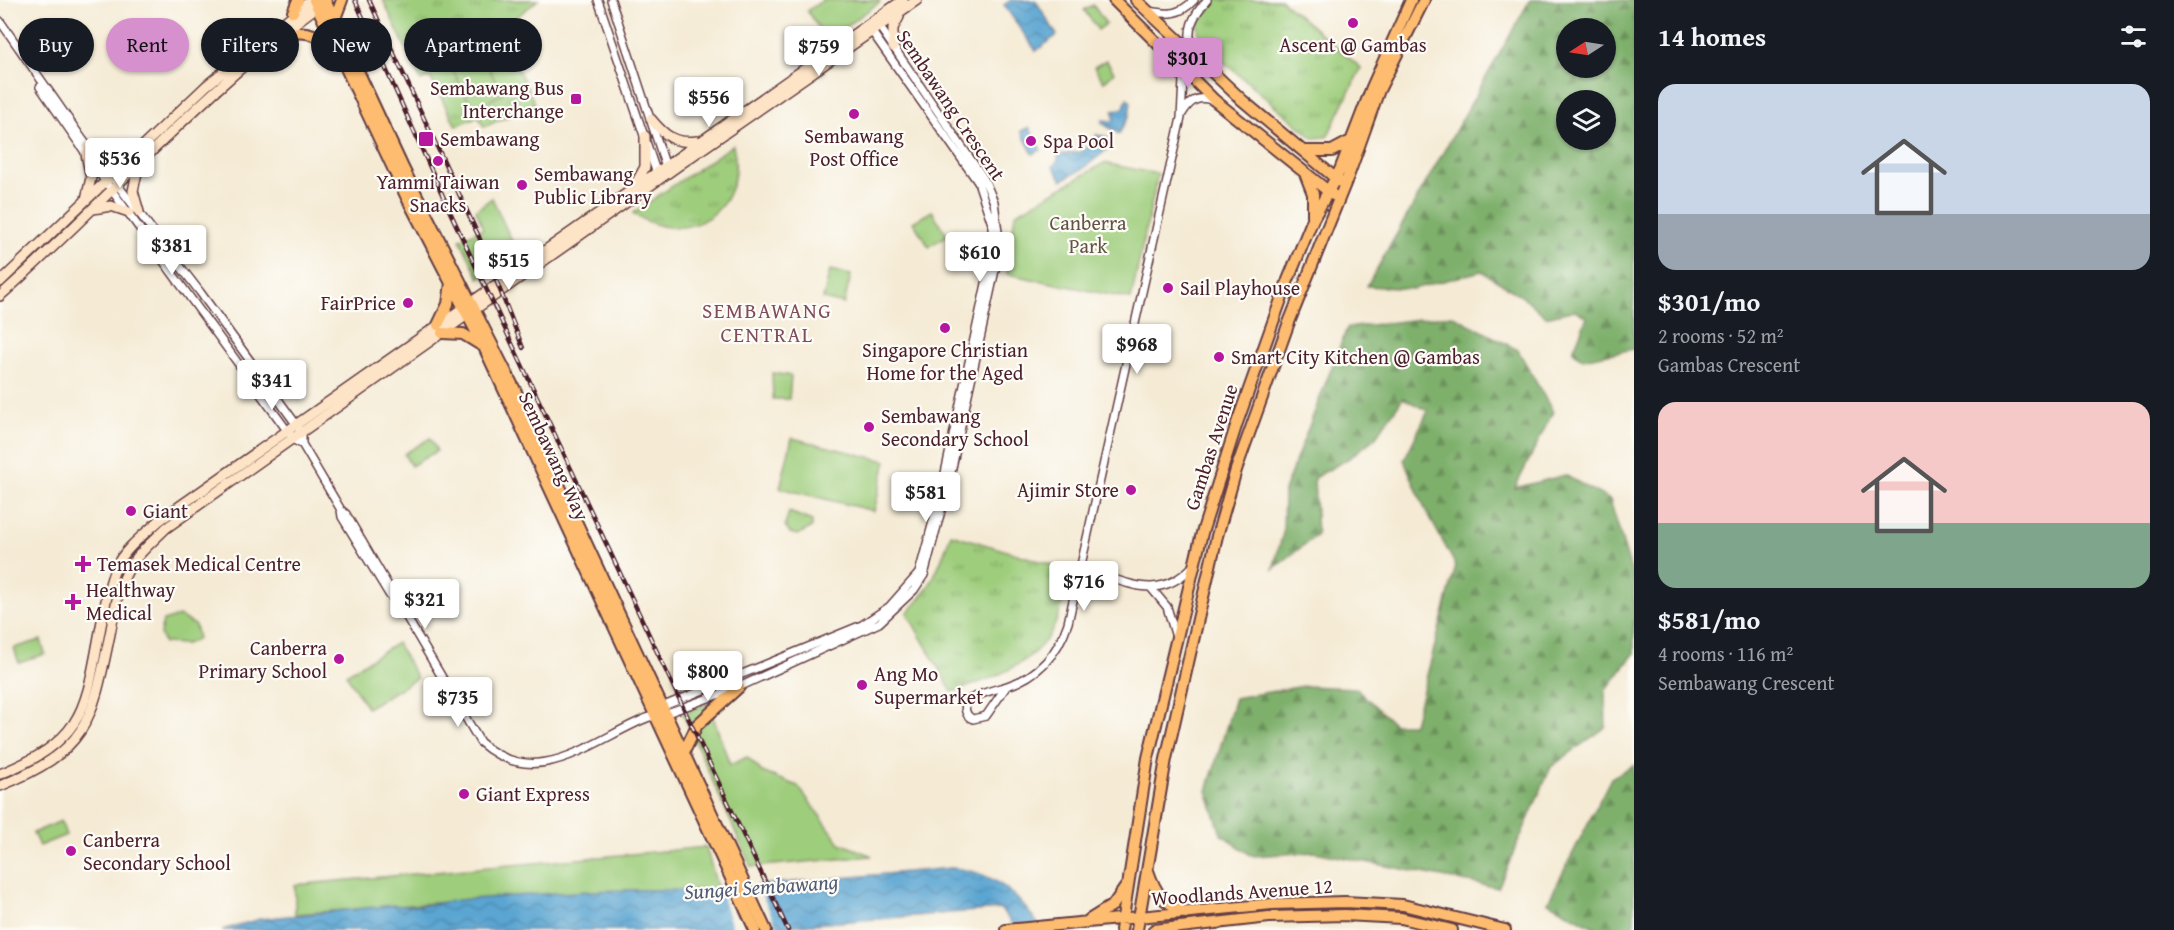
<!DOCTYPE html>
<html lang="en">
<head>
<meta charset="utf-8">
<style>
	body { margin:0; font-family:"Gentium Book Plus",serif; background:#20242c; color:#f1f3f6; height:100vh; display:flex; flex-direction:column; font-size:22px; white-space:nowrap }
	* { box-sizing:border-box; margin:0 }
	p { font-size:20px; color:#9ea1a6 }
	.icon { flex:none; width:33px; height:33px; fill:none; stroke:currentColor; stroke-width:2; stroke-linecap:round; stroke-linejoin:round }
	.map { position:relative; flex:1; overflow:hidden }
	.drawer { display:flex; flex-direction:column; background:#171b24; width:540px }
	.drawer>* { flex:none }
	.top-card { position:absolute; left:18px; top:18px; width:570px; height:54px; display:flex; gap:12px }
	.needle { width:39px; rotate:258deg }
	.fabs { position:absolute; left:1556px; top:18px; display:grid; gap:12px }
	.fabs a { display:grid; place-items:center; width:60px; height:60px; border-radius:50%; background:#171b24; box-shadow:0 2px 4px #0004; font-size:30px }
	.price { position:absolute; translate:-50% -51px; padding:0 14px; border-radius:6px; background:#fff; color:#222; font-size:20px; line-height:39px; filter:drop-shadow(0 2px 3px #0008) }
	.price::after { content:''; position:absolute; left:50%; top:36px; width:18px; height:14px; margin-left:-9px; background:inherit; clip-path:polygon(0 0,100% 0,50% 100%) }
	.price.current { background:#d690ce; color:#111 }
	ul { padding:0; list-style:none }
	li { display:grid; align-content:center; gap:12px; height:318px; padding:0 24px }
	li span { display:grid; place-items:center; height:186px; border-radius:18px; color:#555 }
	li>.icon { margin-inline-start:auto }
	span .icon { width:108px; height:108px; fill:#fffc; stroke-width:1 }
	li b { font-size:26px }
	h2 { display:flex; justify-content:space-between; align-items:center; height:72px; padding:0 24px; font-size:26px }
	.chip { padding:0 21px; border-radius:27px; background:#171b24; box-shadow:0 2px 4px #0004; font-size:21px; line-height:54px }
	.chip.current { background:#d690ce; color:#111 }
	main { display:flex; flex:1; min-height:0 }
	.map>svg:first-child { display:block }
	.grass { fill:url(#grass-tufts); stroke:#747654; stroke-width:1.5 }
	.forest { fill:url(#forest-firs); stroke:#64684c; stroke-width:1.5; fill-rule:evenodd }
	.park { fill:#9ecd7c; stroke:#747654; stroke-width:1.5 }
	.water { fill:url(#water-waves); stroke:#52627e; stroke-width:1.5 }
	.pier { fill:#f5ebd5 }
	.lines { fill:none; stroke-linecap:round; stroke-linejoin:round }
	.street-casing { stroke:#643e44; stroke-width:10 }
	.secondary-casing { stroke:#643e44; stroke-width:12 }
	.primary-casing { stroke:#643e44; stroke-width:14 }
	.street { stroke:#fff; stroke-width:7 }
	.secondary { stroke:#fee4c6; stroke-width:9 }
	.primary { stroke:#fdbc70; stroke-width:10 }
	.rail-casing { stroke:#4a1f2b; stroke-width:4.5 }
	.rail { stroke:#fdfcf7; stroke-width:2; stroke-dasharray:7; stroke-linecap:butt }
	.poi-dot { fill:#b5179e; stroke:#fdfcf7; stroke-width:2 }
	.labels { text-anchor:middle; stroke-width:4.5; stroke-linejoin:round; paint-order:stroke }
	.poi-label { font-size:20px; fill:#4a1f2b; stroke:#fdfcf7; text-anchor:start }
	.street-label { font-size:20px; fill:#4a1f2b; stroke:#fdfcf7 }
	.park-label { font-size:20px; fill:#635343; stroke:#fdfcf7 }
	.neighbourhood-label { font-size:21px; letter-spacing:1.5px; fill:#804d5c; stroke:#fdfcf7 }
	.water-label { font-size:21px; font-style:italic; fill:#515b76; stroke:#fdfcf7 }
</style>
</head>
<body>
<main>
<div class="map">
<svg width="1634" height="930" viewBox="0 0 1634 930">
	<defs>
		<pattern id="grass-tufts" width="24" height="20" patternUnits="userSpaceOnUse" patternTransform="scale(1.5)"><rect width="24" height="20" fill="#9ecd7c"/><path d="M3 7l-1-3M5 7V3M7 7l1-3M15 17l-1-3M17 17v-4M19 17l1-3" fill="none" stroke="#83a666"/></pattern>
		<pattern id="forest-firs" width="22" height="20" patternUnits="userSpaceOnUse" patternTransform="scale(1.5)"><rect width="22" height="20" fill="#7eb06c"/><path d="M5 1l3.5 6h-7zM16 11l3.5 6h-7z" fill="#698f59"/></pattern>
		<pattern id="water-waves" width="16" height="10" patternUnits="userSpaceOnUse" patternTransform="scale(1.5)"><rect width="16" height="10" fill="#5aa5d2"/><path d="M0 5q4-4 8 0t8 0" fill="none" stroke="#4c86ab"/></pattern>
	</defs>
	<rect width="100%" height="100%" fill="#fdfcf7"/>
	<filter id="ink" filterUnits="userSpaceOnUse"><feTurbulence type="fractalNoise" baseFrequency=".0167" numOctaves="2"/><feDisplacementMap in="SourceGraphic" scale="12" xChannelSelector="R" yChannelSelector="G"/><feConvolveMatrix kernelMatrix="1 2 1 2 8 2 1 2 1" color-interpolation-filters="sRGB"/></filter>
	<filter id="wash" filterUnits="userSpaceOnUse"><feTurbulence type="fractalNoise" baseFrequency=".008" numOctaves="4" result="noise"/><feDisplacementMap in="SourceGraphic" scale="24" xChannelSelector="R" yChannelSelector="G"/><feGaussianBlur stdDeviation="1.35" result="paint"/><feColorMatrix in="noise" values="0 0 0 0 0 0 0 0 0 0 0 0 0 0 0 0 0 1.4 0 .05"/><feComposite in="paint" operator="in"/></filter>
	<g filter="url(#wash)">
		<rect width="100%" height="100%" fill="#f5ebd5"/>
		<path class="grass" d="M383 0H538L504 27V40L535 104 484 127 478 116 456 126 430 77 421 81Z
			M1217 0H1281L1361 68 1327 137 1313 138 1199 41 1198 23Z
			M733 145C748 209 687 251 633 213Z
			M951 534 1066 569C1064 650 1022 669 952 692L907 613C931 591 940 564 951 534Z"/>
		<path class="forest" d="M1530 0H1634V349L1583 359 1573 351 1587 317 1575 310 1546 317 1526 299 1481 271 1413 289 1367 286ZM1605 28V68H1566V28ZM1605 100V140H1566V100Z
			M1452 315 1518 350 1553 412 1515 488 1565 475 1610 500 1634 580V654L1605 691 1606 727 1551 767 1498 888 1315 852 1252 856 1221 834 1207 791 1235 698 1304 686 1356 688 1394 724H1414L1456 566 1424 507 1404 460 1428 411 1403 398 1375 438 1349 458 1314 478 1317 535 1273 569 1283 533 1284 491 1347 328Z
			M1634 765V930H1599L1548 902 1611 778Z"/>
		<path class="park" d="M823 0H878L880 2 827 40 807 11Z
			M1093 5 1106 24 1098 30 1084 10Z
			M469 30 502 94 473 109 440 45Z
			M1106 60 1114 72 1104 82 1094 67Z
			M1104 163 1158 174 1131 299 1007 274 1015 214Z
			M492 198 517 252 479 278 460 239 483 228 476 210Z
			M932 211 947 235 929 247 913 222Z
			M830 270 851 275 844 304 823 299Z
			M772 373 791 376 789 399H773Z
			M430 438 437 451 411 466 404 454Z
			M792 438 886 461 874 511 780 488Z
			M789 512 812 521V527L798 535 790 533 785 526Z
			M179 616 195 625 198 639 186 644 164 643 160 634 163 621Z
			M41 640 45 654 19 663 14 648Z
			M397 643 417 678 367 708 346 674Z
			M725 695 712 714 730 765 747 757 762 772 798 786 840 843 872 856 751 867 683 714Z
			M61 821 66 835 39 846 33 833Z
			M706 847 718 890 563 893 295 914V885Z"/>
		<path class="water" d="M1011 0 1036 1 1057 35 1036 51 1004 5Z
			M1127 98 1131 102 1129 116 1119 134 1102 123V120L1114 121 1113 111 1124 108Z
			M1029 127 1041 150 1033 154 1021 131Z
			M1096 135 1107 137 1109 148 1084 168 1062 180 1053 166 1058 161V155L1080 152 1096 142Z
			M952 868C998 872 1017 896 1043 930H1017L1001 909 740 930H222L260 919 394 905C419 909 446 900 472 899 546 894 620 887 694 891Z"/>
		<path class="pier" d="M757 884 778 930H733L719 886Z"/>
	</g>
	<g filter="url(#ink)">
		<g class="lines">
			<defs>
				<path id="street" d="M598 0 658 177
					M611 0 667 170
					M1149 11C1168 15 1180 15 1194 0
					M0 21 83 140 200 292 296 424 302 434V444L341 510 342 517 390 596
					M1193 51C1185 30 1193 16 1207 0
					M40 87 105 181 294 440 302 444
					M1182 114C1189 102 1197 95 1211 100
					M341 510 346 514 480 742C537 793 592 740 649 717H656L739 687 879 623 914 590 924 575 950 477 1000 247 994 202 984 179 877 23
					M1081 568C1125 580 1156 605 1193 566
					M1152 589 1167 607 1175 634
					M1006 687 986 716 973 719C965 716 964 708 967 701 979 693 994 690 1007 686 1039 676 1058 653 1068 623L1181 118 1183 80 1177 67
					M659 708 862 625 889 607 919 573 940 496 992 256V224L978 182 870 29"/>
				<path id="secondary" d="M893 47V28L899 17
					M651 119C665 136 675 144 697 141
					M88 147 107 159H130
					M86 154 91 178 86 199
					M138 168 133 191 139 212
					M635 185 645 167V136
					M93 209 111 206 129 212
					M0 282 206 86 311 0
					M0 296C108 200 204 89 322 3
					M0 774C89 738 85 707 102 621 106 602 108 584 116 567 125 548 145 534 160 520L903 0
					M0 786C88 750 92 722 110 634 114 614 117 591 127 572 136 555 152 542 166 528L689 158 917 0"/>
				<path id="primary" d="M314 0 407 198 484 347 755 930
					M325 0 404 170 515 390 766 930
					M1114 0 1214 100 1333 195
					M1136 0 1242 100 1340 182
					M293 12 298 0
					M334 21 342 0
					M281 34C303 31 315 31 332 47
					M1303 151H1332L1349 142
					M1306 176 1313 194V216
					M438 325 448 304 451 283
					M442 333 463 334 481 345
					M684 752 697 725 739 687
					M1148 871C1157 897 1162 900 1186 913
					M1089 920 1113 905 1127 885
					M1006 930 1272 904 1345 902 1403 905 1505 930
					M1121 930 1148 758 1202 533 1237 423 1288 280 1313 219 1340 170 1372 87 1411 0
					M1137 930 1166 759 1217 536 1236 470 1288 325 1349 174 1379 90 1424 0
					M1154 930 1269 917 1345 915 1401 918 1452 930"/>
			</defs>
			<use href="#street" class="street-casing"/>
			<use href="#secondary" class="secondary-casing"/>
			<use href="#primary" class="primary-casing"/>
			<use href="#street" class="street"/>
			<use href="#secondary" class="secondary"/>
			<use href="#primary" class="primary"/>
			<defs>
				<path id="rail" d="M355 0 451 214 788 930
					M369 0 479 237 523 348"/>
			</defs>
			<use href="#rail" class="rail-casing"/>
			<use href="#rail" class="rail"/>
		</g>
	</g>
	<g class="poi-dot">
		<circle cx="1353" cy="23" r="6"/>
		<rect x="570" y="93" width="12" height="12" rx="3"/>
		<circle cx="854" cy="114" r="6"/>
		<rect x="418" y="131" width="16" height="16" rx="3"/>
		<circle cx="1031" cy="141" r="6"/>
		<circle cx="438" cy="161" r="6"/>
		<circle cx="522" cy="185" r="6"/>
		<circle cx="1168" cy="288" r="6"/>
		<circle cx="408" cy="303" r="6"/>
		<circle cx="945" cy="328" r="6"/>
		<circle cx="1219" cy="357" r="6"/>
		<circle cx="869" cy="427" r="6"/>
		<circle cx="1131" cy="490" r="6"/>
		<circle cx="131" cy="511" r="6"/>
		<path d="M80 555h6v6h6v6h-6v6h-6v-6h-6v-6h6z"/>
		<path d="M70 593h6v6h6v6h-6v6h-6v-6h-6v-6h6z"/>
		<circle cx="339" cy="659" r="6"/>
		<circle cx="862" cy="685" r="6"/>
		<circle cx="464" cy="794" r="6"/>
		<circle cx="71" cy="851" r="6"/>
	</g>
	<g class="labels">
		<g class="poi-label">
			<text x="1353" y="52" text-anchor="middle">Ascent @ Gambas</text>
			<text x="564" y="95" text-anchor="end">Sembawang Bus<tspan x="564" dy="23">Interchange</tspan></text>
			<text x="854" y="143" text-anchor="middle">Sembawang<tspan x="854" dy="23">Post Office</tspan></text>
			<text x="440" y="146">Sembawang</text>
			<text x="1043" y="148">Spa Pool</text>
			<text x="534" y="181">Sembawang<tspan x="534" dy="23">Public Library</tspan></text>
			<text x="438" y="189" text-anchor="middle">Yammi Taiwan<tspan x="438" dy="23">Snacks</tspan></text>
			<text x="1180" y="295">Sail Playhouse</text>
			<text x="396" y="310" text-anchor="end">FairPrice</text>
			<text x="945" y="357" text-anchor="middle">Singapore Christian<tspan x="945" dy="23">Home for the Aged</tspan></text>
			<text x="1231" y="364">Smart City Kitchen @ Gambas</text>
			<text x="881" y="423">Sembawang<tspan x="881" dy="23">Secondary School</tspan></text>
			<text x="1119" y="497" text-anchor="end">Ajimir Store</text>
			<text x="143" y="518">Giant</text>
			<text x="97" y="571">Temasek Medical Centre</text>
			<text x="86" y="597">Healthway<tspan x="86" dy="23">Medical</tspan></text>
			<text x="327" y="655" text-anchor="end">Canberra<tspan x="327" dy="23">Primary School</tspan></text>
			<text x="874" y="681">Ang Mo<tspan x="874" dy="23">Supermarket</tspan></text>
			<text x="476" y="801">Giant Express</text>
			<text x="83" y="847">Canberra<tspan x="83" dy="23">Secondary School</tspan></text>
		</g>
		<g class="street-label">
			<text transform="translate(951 105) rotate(56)" y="7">Sembawang Crescent</text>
			<text transform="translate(1211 447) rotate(-72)" y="7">Gambas Avenue</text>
			<text transform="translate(554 456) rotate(65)" y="7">Sembawang Way</text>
			<text transform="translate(1242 892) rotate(-4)" y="7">Woodlands Avenue 12</text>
		</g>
		<g class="park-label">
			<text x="1088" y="230">Canberra<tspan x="1088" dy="23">Park</tspan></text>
		</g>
		<g class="neighbourhood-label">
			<text x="767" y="318">SEMBAWANG<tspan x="767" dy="24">CENTRAL</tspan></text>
		</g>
		<g class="water-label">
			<text transform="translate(761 887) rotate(-4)" y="7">Sungei Sembawang</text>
		</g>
	</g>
</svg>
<div class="fabs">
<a><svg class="needle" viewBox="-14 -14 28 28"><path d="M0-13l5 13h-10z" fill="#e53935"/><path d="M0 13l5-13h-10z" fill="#9ea1a6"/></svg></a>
<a><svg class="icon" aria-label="layers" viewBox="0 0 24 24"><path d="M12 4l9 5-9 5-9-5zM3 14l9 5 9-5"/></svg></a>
</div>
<b class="price" style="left:819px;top:77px">$759</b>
<b class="price current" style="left:1188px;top:89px">$301</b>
<b class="price" style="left:709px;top:128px">$556</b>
<b class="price" style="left:120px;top:189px">$536</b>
<b class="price" style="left:172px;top:276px">$381</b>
<b class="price" style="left:980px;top:283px">$610</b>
<b class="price" style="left:509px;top:291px">$515</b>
<b class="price" style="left:1137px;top:375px">$968</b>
<b class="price" style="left:272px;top:411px">$341</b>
<b class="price" style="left:926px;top:523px">$581</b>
<b class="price" style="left:1084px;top:612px">$716</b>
<b class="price" style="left:425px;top:630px">$321</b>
<b class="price" style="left:708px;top:702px">$800</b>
<b class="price" style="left:458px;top:728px">$735</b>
<div class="top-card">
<a class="chip">Buy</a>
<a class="chip current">Rent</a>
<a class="chip">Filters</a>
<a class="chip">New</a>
<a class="chip">Apartment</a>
</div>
</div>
<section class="drawer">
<h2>14 homes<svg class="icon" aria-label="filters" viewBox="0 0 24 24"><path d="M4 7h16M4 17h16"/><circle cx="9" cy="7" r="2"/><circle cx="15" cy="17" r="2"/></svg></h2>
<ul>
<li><span style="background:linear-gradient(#c9d6e8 70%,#9aa5b1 0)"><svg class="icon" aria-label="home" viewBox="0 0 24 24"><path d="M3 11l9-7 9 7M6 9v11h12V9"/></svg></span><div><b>$301/mo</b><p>2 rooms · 52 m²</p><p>Gambas Crescent</p></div></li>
<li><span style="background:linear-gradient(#f6c9c9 65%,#7fa58c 0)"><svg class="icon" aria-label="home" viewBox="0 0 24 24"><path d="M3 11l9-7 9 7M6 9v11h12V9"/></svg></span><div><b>$581/mo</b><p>4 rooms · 116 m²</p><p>Sembawang Crescent</p></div></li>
</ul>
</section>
</main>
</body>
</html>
